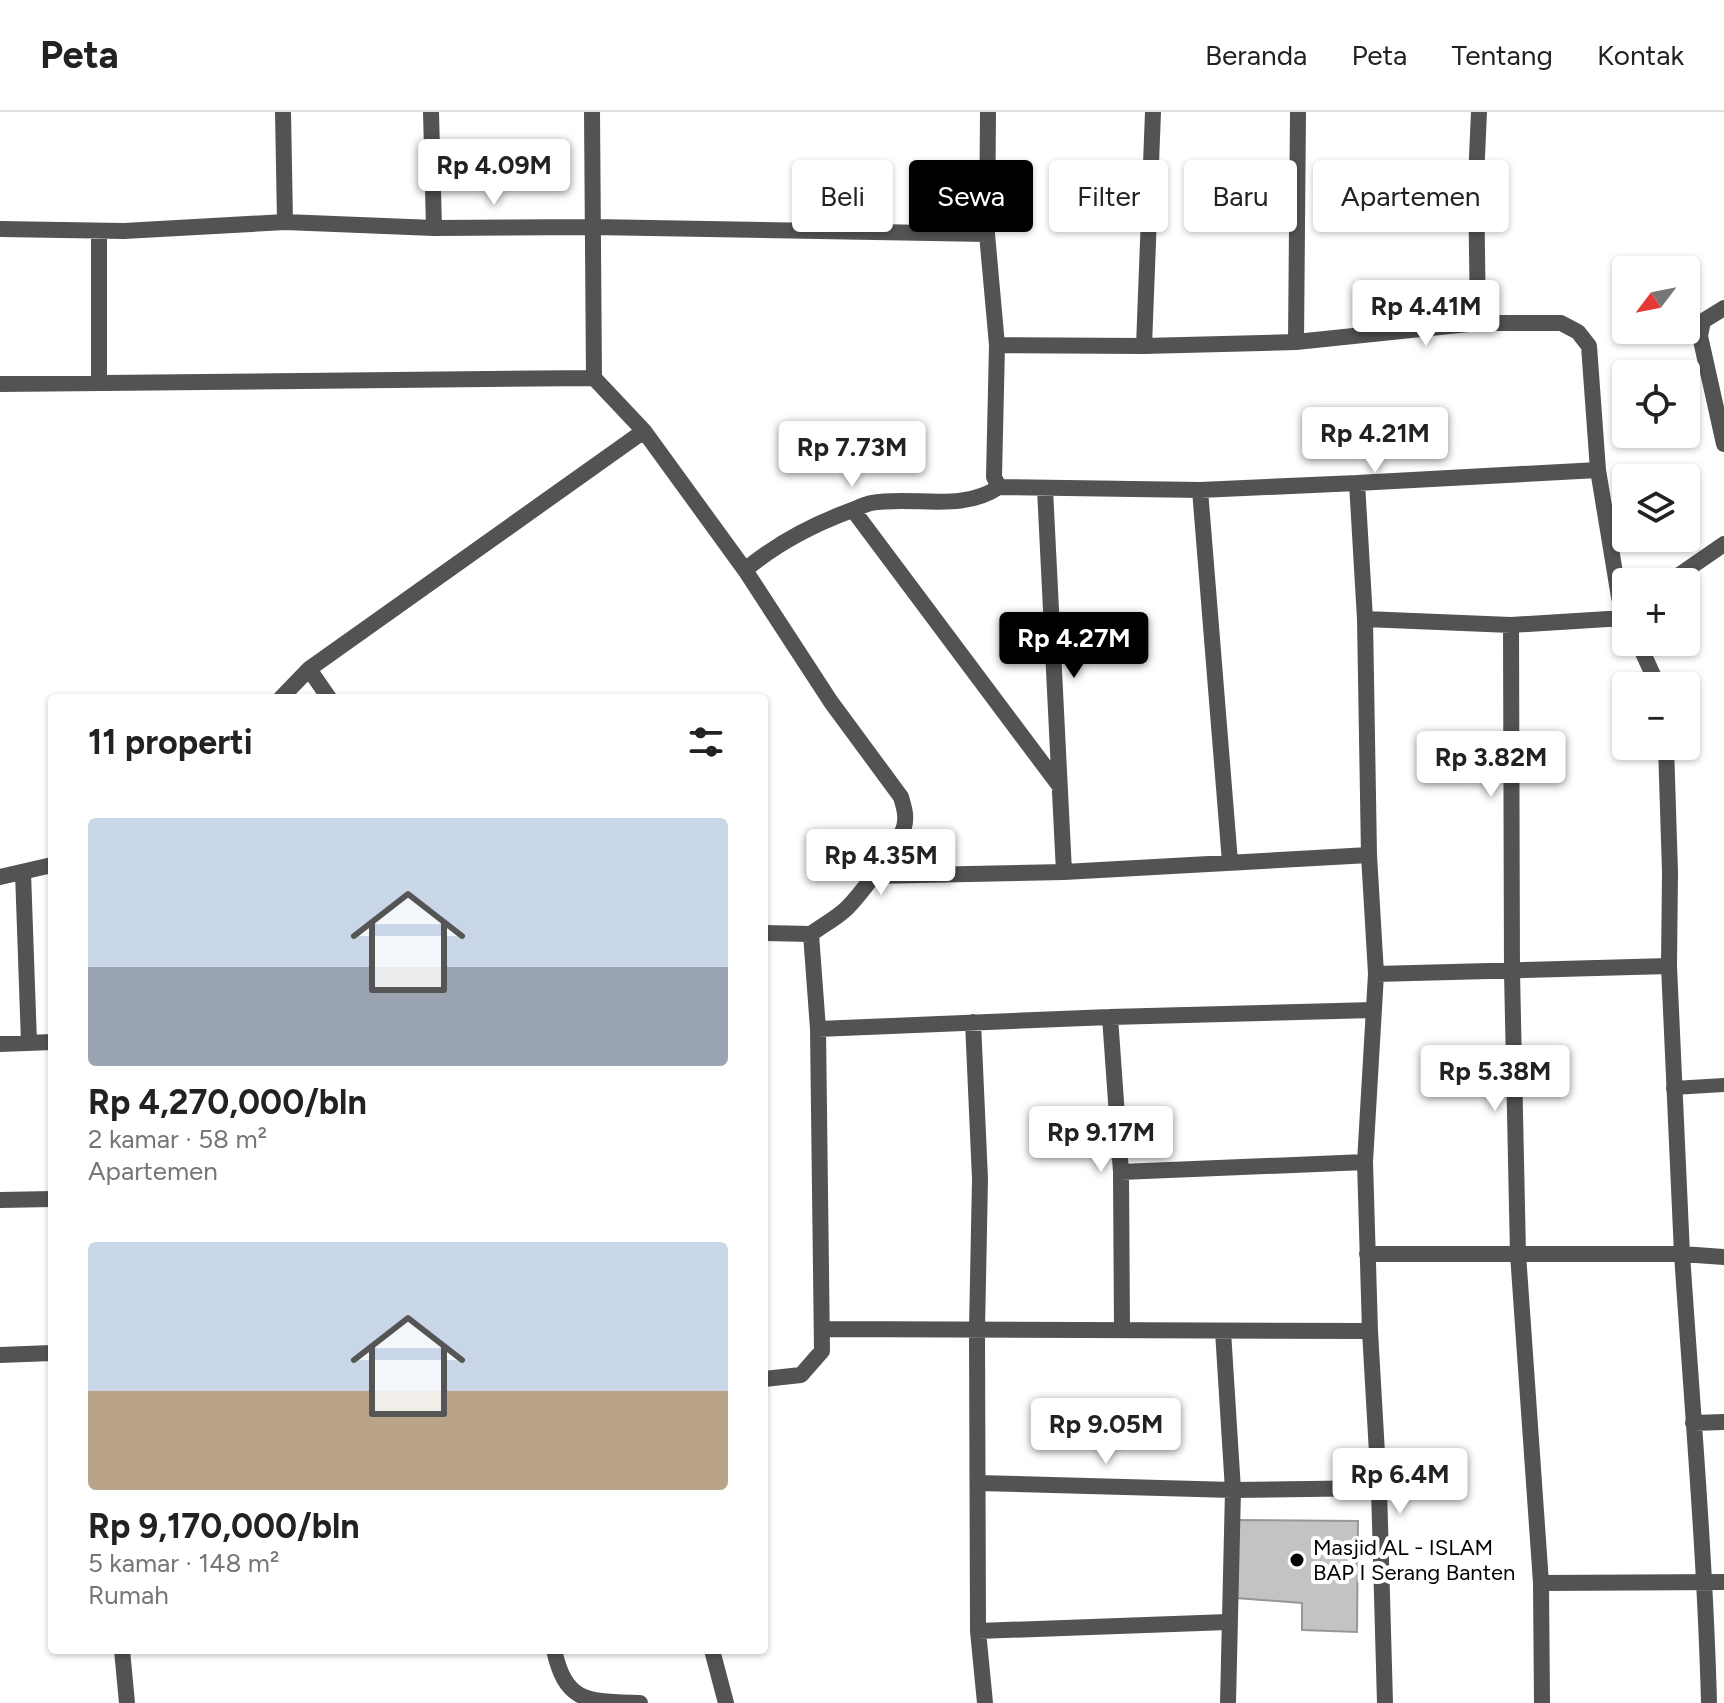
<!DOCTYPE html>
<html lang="id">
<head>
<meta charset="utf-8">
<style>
	body { margin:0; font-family:Figtree,sans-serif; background:#f2f2f2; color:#222; height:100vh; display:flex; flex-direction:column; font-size:30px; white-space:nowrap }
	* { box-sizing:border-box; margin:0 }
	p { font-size:26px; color:#767676 }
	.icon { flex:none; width:44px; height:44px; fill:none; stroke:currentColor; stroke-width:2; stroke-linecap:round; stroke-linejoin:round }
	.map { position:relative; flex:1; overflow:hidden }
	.side { position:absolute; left:48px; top:582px; width:720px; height:960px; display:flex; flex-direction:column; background:#fff; border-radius:8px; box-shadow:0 2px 6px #0004 }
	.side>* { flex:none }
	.guide { position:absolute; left:792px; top:48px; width:760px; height:72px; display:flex; gap:16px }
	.needle { width:52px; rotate:238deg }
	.tools { position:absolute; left:1612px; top:144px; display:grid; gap:16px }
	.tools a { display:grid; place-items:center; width:88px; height:88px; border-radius:8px; background:#fff; box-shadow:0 2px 6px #0004; font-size:40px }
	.price { position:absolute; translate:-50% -68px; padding:0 18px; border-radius:8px; background:#fff; color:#222; font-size:26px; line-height:52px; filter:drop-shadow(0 2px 4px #0008) }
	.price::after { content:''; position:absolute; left:50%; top:48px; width:24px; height:18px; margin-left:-12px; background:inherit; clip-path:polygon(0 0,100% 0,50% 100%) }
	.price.current { background:#000; color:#fff }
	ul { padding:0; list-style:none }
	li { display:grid; align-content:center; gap:16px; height:424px; padding:0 40px }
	li span { display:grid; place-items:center; height:248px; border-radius:8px; color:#555 }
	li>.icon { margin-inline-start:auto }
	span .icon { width:144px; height:144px; fill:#fffc; stroke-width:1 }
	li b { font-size:34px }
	h2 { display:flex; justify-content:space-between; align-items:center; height:96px; padding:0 40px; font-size:34px }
	.tag { padding:0 28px; border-radius:8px; background:#fff; box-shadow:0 2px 6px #0004; font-size:28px; line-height:72px }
	.tag.current { background:#000; color:#fff }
	header { display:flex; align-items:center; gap:48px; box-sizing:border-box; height:112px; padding:0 40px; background:#fff; border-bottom:2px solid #e0e0e0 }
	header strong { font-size:38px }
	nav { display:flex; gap:44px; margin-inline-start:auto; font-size:28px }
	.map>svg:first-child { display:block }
	.building { fill:#c3c3c3; stroke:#979797; stroke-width:2 }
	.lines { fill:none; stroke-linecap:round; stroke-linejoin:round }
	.lane { stroke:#535353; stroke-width:14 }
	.street { stroke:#535353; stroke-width:16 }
	.poi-dot { fill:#000; stroke:#fff; stroke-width:3 }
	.labels { text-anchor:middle; stroke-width:8; stroke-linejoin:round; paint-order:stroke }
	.poi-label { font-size:22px; fill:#000; stroke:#fff; text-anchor:start }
</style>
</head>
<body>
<header>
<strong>Peta</strong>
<nav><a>Beranda</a><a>Peta</a><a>Tentang</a><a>Kontak</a></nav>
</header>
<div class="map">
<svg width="1724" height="1591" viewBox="0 0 1724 1591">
	<rect width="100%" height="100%" fill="#fff"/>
	<path class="building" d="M1236 1408 1358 1409 1357 1520 1302 1518V1491L1236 1486Z"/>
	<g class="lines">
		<path class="lane" d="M1673 976 1724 973"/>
		<path class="street" d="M283 0 285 110
			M431 0 434 116
			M988 0 987 122 997 233 994 365 999 375
			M0 117 124 119 285 110 434 116 593 115 987 122
			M99 119V271
			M1724 196 1703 209 1700 224 1724 332
			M1478 211 1476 67 1479 0
			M1296 230 1298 0
			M997 233 1144 234 1296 230 1478 211H1561L1578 220 1589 234 1598 358 1619 485 1626 510
			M1144 234 1153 0
			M0 272 594 266
			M644 319 745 458 831 590 901 685C904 695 907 705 904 715 899 732 860 783 847 796 837 806 823 813 811 822L818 917 822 1239 801 1263 764 1267
			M1357 371 1598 358
			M1045 377 1064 760
			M1200 378 1230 750
			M853 398 1058 672
			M745 458C776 432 810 414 847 400 855 397 863 393 871 391 913 383 961 401 999 375L1200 378 1357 371 1365 507 1369 743
			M1669 470 1724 432
			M1365 507 1511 513 1624 506
			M1511 513 1512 860 1518 1142 1541 1471 1542 1591
			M1638 530 1658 574
			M309 557 329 586
			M281 586 309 557 644 319 594 266 592 0
			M1666 634 1670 760 1669 854
			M23 760 29 931
			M0 765 52 753
			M764 821 811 822
			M1110 905 1121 1060 1122 1218
			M973 910 980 1067 977 1218 978 1519 985 1591
			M818 917 1110 905 1374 898
			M0 932 52 930
			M1121 1060 1365 1050
			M0 1088 52 1087
			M1367 1142H1682L1669 854 1376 862
			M822 1217 1370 1219 1365 1050 1376 862 1369 743 1064 760 872 764
			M1223 1219 1233 1378 1228 1591
			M1370 1219 1379 1376 1385 1591
			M0 1243 52 1241
			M1693 1311 1724 1310
			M978 1371 1233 1378 1379 1376
			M1541 1471 1724 1470
			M978 1519 1228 1510
			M122 1538 127 1591
			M554 1538C566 1591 586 1589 640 1591
			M712 1538 726 1591
			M1709 1591C1705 1441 1692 1292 1682 1142L1724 1145"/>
	</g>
	<circle class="poi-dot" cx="1297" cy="1448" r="8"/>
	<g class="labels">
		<g class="poi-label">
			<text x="1313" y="1443">Masjid AL - ISLAM<tspan x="1313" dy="25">BAP I Serang Banten</tspan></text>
		</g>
	</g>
</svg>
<div class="tools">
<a><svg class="needle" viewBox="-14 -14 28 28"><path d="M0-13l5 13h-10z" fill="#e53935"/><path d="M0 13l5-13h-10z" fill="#767676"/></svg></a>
<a><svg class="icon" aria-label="locate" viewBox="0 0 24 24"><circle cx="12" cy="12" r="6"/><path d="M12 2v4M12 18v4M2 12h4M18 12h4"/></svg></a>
<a><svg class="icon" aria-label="layers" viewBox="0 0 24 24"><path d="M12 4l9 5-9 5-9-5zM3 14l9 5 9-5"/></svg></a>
<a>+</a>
<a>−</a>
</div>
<b class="price" style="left:494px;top:95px">Rp 4.09M</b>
<b class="price" style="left:1426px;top:236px">Rp 4.41M</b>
<b class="price" style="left:1375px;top:363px">Rp 4.21M</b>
<b class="price" style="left:852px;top:377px">Rp 7.73M</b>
<b class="price current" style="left:1074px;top:568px">Rp 4.27M</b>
<b class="price" style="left:1491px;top:687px">Rp 3.82M</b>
<b class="price" style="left:881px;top:785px">Rp 4.35M</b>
<b class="price" style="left:1495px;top:1001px">Rp 5.38M</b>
<b class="price" style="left:1101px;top:1062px">Rp 9.17M</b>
<b class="price" style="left:1106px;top:1354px">Rp 9.05M</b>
<b class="price" style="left:1400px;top:1404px">Rp 6.4M</b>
<div class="guide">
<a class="tag">Beli</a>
<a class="tag current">Sewa</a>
<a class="tag">Filter</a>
<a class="tag">Baru</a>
<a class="tag">Apartemen</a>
</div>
<section class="side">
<h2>11 properti<svg class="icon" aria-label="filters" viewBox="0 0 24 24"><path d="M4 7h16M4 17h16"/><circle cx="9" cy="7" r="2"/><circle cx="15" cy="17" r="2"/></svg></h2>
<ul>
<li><span style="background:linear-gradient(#c9d6e8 60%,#9aa5b1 0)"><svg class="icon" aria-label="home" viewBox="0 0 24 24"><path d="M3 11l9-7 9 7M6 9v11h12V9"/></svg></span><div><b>Rp 4,270,000/bln</b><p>2 kamar · 58 m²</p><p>Apartemen</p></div></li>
<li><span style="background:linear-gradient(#c9d6e8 60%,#b9a48a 0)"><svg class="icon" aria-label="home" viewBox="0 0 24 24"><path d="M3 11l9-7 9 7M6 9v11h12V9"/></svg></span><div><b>Rp 9,170,000/bln</b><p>5 kamar · 148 m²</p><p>Rumah</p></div></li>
</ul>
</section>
</div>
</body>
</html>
